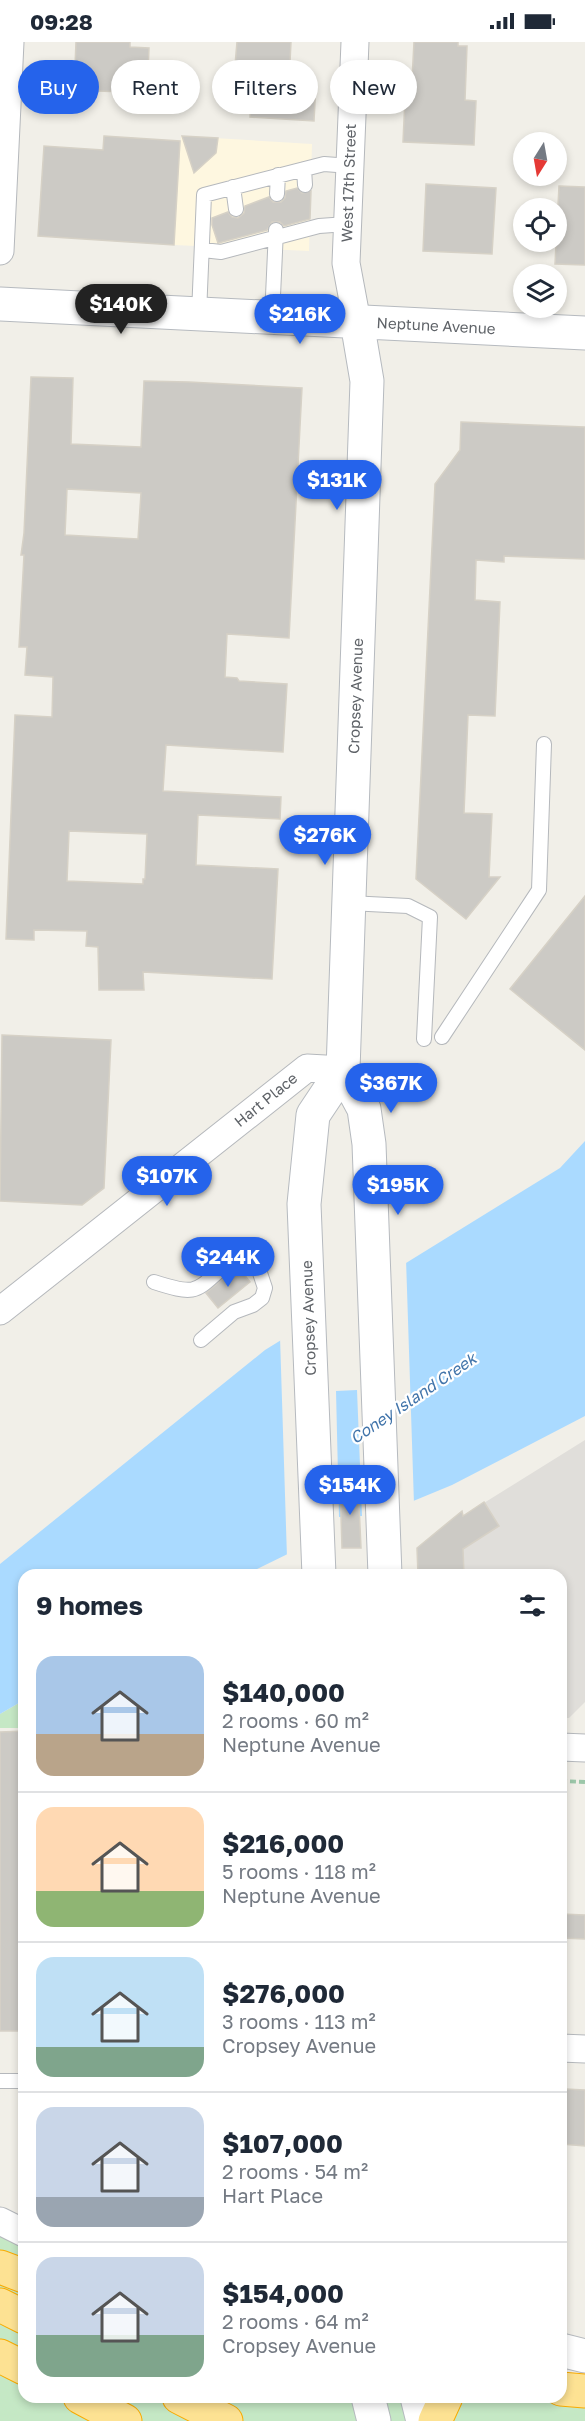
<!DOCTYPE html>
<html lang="en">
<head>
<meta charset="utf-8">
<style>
	body { margin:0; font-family:"Golos Text",sans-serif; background:#f2f2f3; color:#1f2937; height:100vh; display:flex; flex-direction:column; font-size:22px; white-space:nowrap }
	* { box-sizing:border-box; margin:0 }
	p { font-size:20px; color:#747a83 }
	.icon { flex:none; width:33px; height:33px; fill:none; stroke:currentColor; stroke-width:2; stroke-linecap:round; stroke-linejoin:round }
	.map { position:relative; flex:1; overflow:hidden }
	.panel { position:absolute; left:18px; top:1527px; width:549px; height:834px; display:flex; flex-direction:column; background:#fff; border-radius:18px; box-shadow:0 3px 9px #0003 }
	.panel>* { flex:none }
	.hud { position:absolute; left:18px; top:18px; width:549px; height:54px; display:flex; gap:12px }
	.needle { width:39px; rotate:191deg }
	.tools { position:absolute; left:513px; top:90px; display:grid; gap:12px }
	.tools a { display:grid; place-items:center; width:54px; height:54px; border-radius:50%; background:#fff; box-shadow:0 3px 9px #0003; font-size:30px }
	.price { position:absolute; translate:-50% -51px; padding:0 14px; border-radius:21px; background:#2563eb; color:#fff; font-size:20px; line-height:39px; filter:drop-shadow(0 2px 3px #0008) }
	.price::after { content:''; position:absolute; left:50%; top:36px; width:18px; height:14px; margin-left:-9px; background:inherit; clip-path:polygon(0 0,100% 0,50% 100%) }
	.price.selected { background:#222; color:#fff }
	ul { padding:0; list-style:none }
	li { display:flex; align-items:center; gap:18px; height:150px; padding:0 18px }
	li+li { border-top:2px solid #e0e1e3 }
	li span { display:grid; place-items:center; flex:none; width:168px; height:120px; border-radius:18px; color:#555 }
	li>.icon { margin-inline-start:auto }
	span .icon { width:72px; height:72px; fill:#fffc; stroke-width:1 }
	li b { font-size:26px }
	h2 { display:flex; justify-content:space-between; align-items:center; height:72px; padding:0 18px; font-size:26px }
	.pill { padding:0 21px; border-radius:27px; background:#fff; box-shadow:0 3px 9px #0003; font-size:21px; line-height:54px }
	.pill.selected { background:#2563eb; color:#fff }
	.status { display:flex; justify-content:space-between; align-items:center; height:42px; padding:0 30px; background:#fff; direction:ltr }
	.status svg { height:16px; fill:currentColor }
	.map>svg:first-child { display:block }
	.commercial { fill:#fef7e0 }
	.industrial { fill:#e0deda }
	.green { fill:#c5e8c5 }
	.water { fill:#aadaff }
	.pier { fill:#f1efe8; fill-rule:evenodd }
	.building { fill:#cccac5; stroke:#d6d1c6; stroke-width:1.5; fill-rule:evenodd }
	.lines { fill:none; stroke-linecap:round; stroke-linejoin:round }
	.lane-casing { stroke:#b5b8bc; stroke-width:16 }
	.street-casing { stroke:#b5b8bc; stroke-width:29 }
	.secondary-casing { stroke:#b6babf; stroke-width:35 }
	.highway-casing { stroke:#f9ab00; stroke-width:35 }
	.path { stroke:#9cc7a9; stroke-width:4; stroke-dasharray:6 3; stroke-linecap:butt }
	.lane { stroke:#fff; stroke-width:14 }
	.street { stroke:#fff; stroke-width:27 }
	.secondary { stroke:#fff; stroke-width:33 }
	.highway { stroke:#fde293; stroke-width:33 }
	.labels { text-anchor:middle; stroke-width:4.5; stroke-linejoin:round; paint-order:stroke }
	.street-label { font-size:15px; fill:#5f6368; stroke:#fff }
	.water-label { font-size:16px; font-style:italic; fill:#4174aa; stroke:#fff }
</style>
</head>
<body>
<div class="status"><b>09:28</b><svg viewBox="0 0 49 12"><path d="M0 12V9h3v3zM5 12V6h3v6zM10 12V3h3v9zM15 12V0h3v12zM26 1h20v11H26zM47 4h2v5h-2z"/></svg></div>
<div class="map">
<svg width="585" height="2379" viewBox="0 0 585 2379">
	<rect width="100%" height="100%" fill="#f1efe8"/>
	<path class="commercial" d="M181 94 312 102 309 209 174 203Z"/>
	<path class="industrial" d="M585 1398V1660L569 1676H561V1533H418L417 1506 462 1469 463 1474Z"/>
	<path class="green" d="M24 1658V1669L20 1672V1686H0V1672Z
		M0 2192 24 2203V2355H561L585 2338V2379H0Z"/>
	<path class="water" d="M585 1099V1374L452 1443 302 1505 245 1533H24V1658L0 1672V1522L265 1308 560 1126Z"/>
	<path class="pier" d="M406 1217 414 1462 287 1516 280 1295ZM357 1348 362 1474 339 1475 336 1349Z"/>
	<path class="building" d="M76 0H130V5L149 6 147 51 74 48Z
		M237 0H291L289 40 316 41 314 79 250 75 253 24 235 23Z
		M414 0H458V4H467L465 58 476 59 474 103 403 100 405 56H411Z
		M104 94 180 99 174 203 38 194 44 104 103 108Z
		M182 94 218 96 216 111 194 131Z
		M426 142 496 146 492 212 423 209Z
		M559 144 585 145V223L555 222Z
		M297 146 302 151 311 149 310 177 284 184 280 180H272L267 188 218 201 212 183V176L228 170 232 175 238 176 244 171 245 164 269 155 273 160H281L285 156 286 149Z
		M31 335 73 336 71 402 141 405 144 339 189 340 302 346 289 596 227 592 225 635 237 636 239 639 287 642 283 710 166 703 163 749 281 755 280 777 198 773 196 823 278 827 272 937 143 930 144 948H99L98 905 86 904 87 889 34 888V898L6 897 15 673 52 675 53 635 25 633 27 605H19L24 513H21L24 491ZM67 447 141 451 138 497 65 493ZM69 789 147 792 145 837H143V842L67 839Z
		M461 380 585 385V517L504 514V520L476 518 475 558 500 560 495 674 468 673 464 771 492 772 489 835H500L466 877 416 837 435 442 460 408Z
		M585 854V1008L510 947Z
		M2 993 111 998 104 1146 82 1163 0 1159Z
		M233 1228 242 1230 250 1240 218 1266 206 1251Z
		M358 1441 361 1506H342L340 1442Z
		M484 1460 499 1484 463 1507 464 1533H418L417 1506 462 1469 463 1474Z
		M24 1689V1989H0V1690Z
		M561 1872 585 1873V1897L561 1896Z
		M565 2047 585 2048V2104L562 2102Z"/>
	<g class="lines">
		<defs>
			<path id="lane" d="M304 127 305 143
				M233 145 236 167
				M277 152 278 133
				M203 208 221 210 319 184 347 182
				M199 272 204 153 324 122 350 124
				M272 276 276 188
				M349 861 408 864 430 875 424 997
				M442 995 539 848 544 702
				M154 1240C200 1255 195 1249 230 1219L251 1222 259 1228 265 1246 262 1256 253 1263 234 1270 201 1298
				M0 2039H24"/>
			<path id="street" d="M355 0 346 221 357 280
				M0 209 10 0
				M0 1269 307 1026 343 1028
				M561 1705 585 1706
				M561 2006 585 2007
				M0 2179 24 2191"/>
			<path id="secondary" d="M0 262 585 291
				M357 280 367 339 343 1028 364 1067 369 1102 385 1533
				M319 1533 304 1162 313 1073 343 1028
				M561 2308 585 2314
				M368 2355 374 2379
				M417 2355 423 2379"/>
			<path id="highway" d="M0 2225 24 2234
				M0 2263 24 2275
				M0 2314 24 2326
				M561 2347 585 2349
				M80 2355 125 2379
				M179 2355 226 2379
				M435 2379 446 2355"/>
		</defs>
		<use href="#lane" class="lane-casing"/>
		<use href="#street" class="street-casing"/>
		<use href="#secondary" class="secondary-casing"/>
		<use href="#highway" class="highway-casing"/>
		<path class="path" d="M561 1739 585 1740"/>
		<use href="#lane" class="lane"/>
		<use href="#street" class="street"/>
		<use href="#secondary" class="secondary"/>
		<use href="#highway" class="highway"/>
	</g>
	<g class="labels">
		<g class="street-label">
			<text transform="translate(349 141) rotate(-88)" y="5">West 17th Street</text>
			<text transform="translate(436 284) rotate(3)" y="5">Neptune Avenue</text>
			<text transform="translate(356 654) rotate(-88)" y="5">Cropsey Avenue</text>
			<text transform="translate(266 1058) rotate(-39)" y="5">Hart Place</text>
			<text transform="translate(309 1276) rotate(-92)" y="5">Cropsey Avenue</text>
		</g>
		<g class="water-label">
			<text transform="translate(413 1356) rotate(-34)" y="6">Coney Island Creek</text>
		</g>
	</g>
</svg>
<div class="tools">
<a><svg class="needle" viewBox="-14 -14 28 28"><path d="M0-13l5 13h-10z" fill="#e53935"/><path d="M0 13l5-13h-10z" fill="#747a83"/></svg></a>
<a><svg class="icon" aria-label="locate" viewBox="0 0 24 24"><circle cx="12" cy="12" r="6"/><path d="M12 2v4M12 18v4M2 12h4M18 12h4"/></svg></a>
<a><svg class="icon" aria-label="layers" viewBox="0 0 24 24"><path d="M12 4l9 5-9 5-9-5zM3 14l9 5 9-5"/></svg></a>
</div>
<b class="price selected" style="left:121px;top:293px">$140K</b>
<b class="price" style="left:300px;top:303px">$216K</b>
<b class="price" style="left:337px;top:469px">$131K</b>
<b class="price" style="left:325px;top:824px">$276K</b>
<b class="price" style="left:391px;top:1072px">$367K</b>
<b class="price" style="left:167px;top:1165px">$107K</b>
<b class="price" style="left:398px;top:1174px">$195K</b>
<b class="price" style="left:228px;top:1246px">$244K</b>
<b class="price" style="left:350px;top:1474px">$154K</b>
<div class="hud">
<a class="pill selected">Buy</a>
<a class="pill">Rent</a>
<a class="pill">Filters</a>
<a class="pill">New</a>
</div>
<section class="panel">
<h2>9 homes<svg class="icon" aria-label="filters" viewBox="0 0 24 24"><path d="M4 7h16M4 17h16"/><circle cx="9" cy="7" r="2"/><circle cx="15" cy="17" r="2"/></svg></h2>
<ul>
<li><span style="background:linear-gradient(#a9c7e8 65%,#b9a48a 0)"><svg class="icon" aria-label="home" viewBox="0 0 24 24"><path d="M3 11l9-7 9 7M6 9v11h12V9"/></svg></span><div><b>$140,000</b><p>2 rooms · 60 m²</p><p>Neptune Avenue</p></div></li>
<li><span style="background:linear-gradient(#ffd9b3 70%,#8fb573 0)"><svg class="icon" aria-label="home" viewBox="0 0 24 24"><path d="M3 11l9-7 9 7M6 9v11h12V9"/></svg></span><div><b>$216,000</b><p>5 rooms · 118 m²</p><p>Neptune Avenue</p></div></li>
<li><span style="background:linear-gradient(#bfe0f5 75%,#7fa58c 0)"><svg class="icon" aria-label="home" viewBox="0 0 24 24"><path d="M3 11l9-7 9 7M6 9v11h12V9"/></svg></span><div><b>$276,000</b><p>3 rooms · 113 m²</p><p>Cropsey Avenue</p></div></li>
<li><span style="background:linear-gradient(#c9d6e8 75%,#9aa5b1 0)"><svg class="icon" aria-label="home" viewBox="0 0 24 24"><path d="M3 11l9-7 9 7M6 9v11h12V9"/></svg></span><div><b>$107,000</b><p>2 rooms · 54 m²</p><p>Hart Place</p></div></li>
<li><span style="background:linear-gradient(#c9d6e8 65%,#7fa58c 0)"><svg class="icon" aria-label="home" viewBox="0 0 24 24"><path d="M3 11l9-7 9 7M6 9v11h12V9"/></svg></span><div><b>$154,000</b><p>2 rooms · 64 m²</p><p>Cropsey Avenue</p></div></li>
</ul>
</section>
</div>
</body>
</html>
